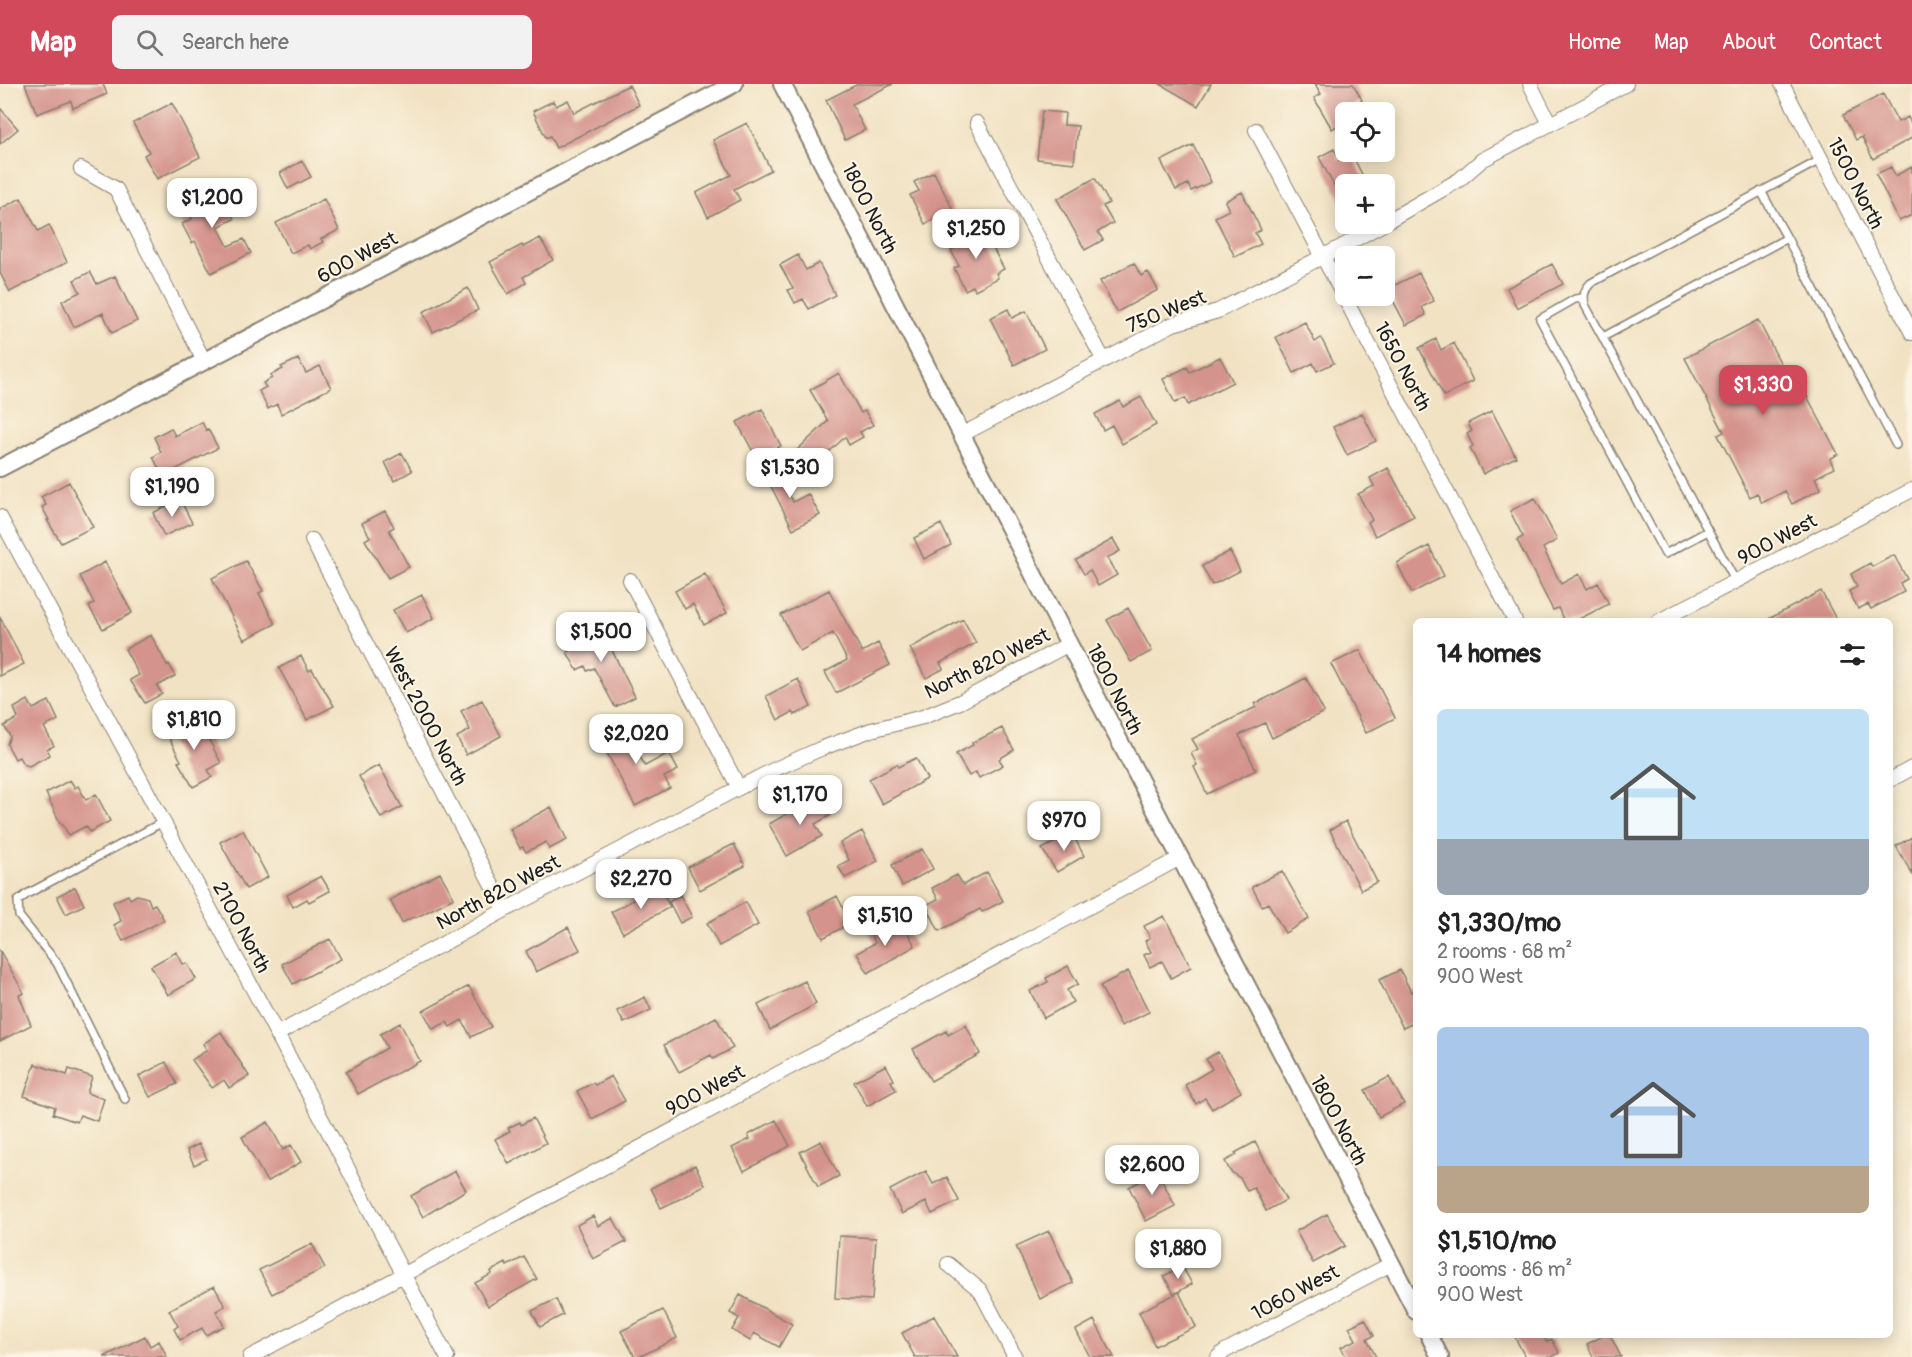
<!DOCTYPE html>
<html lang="en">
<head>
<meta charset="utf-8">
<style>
	body { margin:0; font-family:Pangolin,sans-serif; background:#f2f2f2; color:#222; height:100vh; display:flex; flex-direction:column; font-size:22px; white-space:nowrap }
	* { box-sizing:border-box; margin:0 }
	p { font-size:20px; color:#767676 }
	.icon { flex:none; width:33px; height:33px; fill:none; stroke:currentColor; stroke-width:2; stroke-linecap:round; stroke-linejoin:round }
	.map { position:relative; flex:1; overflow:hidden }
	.details { position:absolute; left:1413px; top:534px; width:480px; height:720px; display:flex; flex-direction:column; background:#fff; border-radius:9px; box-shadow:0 3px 15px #0003 }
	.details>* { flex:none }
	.buttons { position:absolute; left:1335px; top:18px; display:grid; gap:12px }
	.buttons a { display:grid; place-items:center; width:60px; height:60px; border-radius:9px; background:#fff; box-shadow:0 3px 15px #0003; font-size:30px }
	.price { position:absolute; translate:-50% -51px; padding:0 14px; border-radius:12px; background:#fff; color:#222; font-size:20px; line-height:39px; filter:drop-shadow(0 2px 3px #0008) }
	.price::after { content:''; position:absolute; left:50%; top:36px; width:18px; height:14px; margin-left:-9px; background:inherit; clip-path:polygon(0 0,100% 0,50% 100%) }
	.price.current { background:#d1495b; color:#fff }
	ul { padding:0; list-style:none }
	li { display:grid; align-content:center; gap:12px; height:318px; padding:0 24px }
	li span { display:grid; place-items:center; height:186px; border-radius:9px; color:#555 }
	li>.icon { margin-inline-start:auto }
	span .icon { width:108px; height:108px; fill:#fffc; stroke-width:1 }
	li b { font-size:26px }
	h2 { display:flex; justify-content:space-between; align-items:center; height:72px; padding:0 24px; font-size:26px }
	header { display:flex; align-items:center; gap:36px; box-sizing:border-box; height:84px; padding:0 30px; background:#d1495b; color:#fff }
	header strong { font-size:28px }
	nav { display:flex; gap:33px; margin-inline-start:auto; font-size:21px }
	.search { width:420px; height:54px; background:#f2f2f2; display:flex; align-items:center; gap:15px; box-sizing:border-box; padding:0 21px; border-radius:9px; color:#767676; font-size:22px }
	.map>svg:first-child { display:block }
	.building { fill:#d4938c }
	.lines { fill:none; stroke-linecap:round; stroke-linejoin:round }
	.service-casing { stroke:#867f70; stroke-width:10 }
	.minor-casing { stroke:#867f70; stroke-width:16 }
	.tertiary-casing { stroke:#867f70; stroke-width:20 }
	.service { stroke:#fff; stroke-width:7 }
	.minor { stroke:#fff; stroke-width:14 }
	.tertiary { stroke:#fff; stroke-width:16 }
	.labels { text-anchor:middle; stroke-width:4.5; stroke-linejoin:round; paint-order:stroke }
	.street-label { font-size:20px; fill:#1c1c1c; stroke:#fcf5e5 }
</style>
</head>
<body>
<header>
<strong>Map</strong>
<div class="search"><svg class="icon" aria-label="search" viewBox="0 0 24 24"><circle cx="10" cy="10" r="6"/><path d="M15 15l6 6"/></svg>Search here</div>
<nav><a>Home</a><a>Map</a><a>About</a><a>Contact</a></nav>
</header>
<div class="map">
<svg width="1912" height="1273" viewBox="0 0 1912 1273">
	<rect width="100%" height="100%" fill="#fcf5e5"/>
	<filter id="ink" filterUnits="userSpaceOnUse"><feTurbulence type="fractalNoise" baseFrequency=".0167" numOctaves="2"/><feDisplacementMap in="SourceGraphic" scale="12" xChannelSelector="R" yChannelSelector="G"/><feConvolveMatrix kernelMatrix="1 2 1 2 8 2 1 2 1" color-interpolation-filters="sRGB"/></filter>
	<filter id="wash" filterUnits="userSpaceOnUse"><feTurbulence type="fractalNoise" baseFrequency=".008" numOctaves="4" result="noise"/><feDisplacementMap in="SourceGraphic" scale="24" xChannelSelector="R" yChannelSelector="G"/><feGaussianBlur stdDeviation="1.35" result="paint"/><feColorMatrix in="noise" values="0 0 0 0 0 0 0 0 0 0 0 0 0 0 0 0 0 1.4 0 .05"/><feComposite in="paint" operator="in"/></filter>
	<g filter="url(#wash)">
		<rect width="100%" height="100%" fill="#f1e2c3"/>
		<g id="blocks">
			<path class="building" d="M25 0H103L107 10 73 24 71 17 37 30Z
				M858 0H893L852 20 865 46 845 56 826 16Z
				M1160 0H1211L1198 22Z
				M1315 0H1353L1362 16 1346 26V37L1332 45 1314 14 1321 10Z
				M629 1 639 21 556 64 550 52 546 54 533 27 553 17 556 22 568 16 574 29Z
				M1883 10 1898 38 1908 33 1912 42V54L1873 75 1862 53 1856 56 1843 31Z
				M172 19 200 73 157 95 144 71 149 68 133 39Z
				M0 24 18 45 0 60Z
				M1042 27 1065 29 1064 41 1078 42 1074 79 1037 75Z
				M747 39 771 86 734 105 740 116 708 133 696 109 731 91 713 56Z
				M1193 61 1211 98 1191 107 1188 100 1176 106 1161 77Z
				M1334 65 1339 76 1351 69 1367 100H1346V125L1319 73Z
				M302 77 311 93 288 105 280 89Z
				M1891 83 1895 92 1912 83V131L1899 137 1876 90Z
				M934 88 953 126 925 140 910 111 919 107 914 98Z
				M1095 94 1109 119 1103 122 1113 139 1098 148 1103 156 1085 166 1057 115Z
				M217 101 234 135 218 143 228 162 244 155 251 169 211 189 195 157 192 159 182 140 192 135 183 118Z
				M1242 108 1261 146 1255 149 1261 160 1235 173 1215 133 1229 126 1225 117Z
				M21 114 38 147 49 141 67 178 10 208 0 189V125Z
				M324 115 339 146 321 155 323 158 310 165 308 161 291 169 276 139Z
				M980 140 1004 185 996 189 998 194 975 206 973 202 965 206 954 184 959 182 951 166 966 158 962 149Z
				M540 154 553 176 523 193 526 199 508 210 490 178 522 161 523 163Z
				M798 171 806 186 819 179 835 211 809 225 803 215 795 219 788 206 793 204 780 181Z
				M1134 179 1141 192 1148 188 1158 206 1117 228 1100 197Z
				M1552 180 1563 200 1517 224 1507 204Z
				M90 188 97 200 115 192 137 237 112 249 103 229 74 243 62 217 80 208 74 196Z
				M1419 189 1434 217 1422 223 1426 231 1406 241 1387 205Z
				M468 204 478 226 433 248 423 228Z
				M1008 225 1012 234 1026 227 1045 265 1014 281 990 234Z
				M1758 236 1795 307 1802 303 1838 370 1830 375 1834 384 1815 394 1821 405 1792 420 1785 407 1762 419 1757 409 1750 413 1718 351 1724 348 1685 274Z
				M1305 238 1315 258 1321 254 1334 279 1317 287 1313 279 1294 289 1276 253Z
				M1436 255 1441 266 1454 259 1473 297 1444 312 1419 264Z
				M1220 273 1233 298 1188 321 1185 314 1175 319 1163 295 1187 283 1190 288Z
				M298 275 306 289 320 282 331 304 281 330 277 320 268 325 259 307 266 303 263 299 272 294 271 291 283 285 281 283Z
				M839 289 861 329 865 327 873 341 860 348 863 353 849 361 845 353 813 383 797 366 828 337 810 306Z
				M1141 313 1156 341 1122 360 1112 341 1103 346 1095 330 1120 317 1123 323Z
				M762 325 781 362 757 375 737 338Z
				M1492 327 1516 373 1483 390 1470 364 1473 362 1467 350 1472 347 1468 339Z
				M1362 329 1376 357 1347 371 1333 343Z
				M202 338 206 346 208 345 218 364 163 392 153 373 161 368 154 353 171 344 175 352Z
				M402 369 412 387 394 397 385 378Z
				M770 375 793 418 808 410 820 431 793 445 760 381Z
				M1388 384 1414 432 1375 452 1368 438 1372 436 1358 410 1374 402 1370 394Z
				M69 398 93 443 61 459 47 436H49L42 423 46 421 41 413Z
				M1535 414 1557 456 1543 464 1561 500 1579 490 1587 505 1598 499 1609 520 1575 537H1564L1558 524 1553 526 1517 456 1523 453 1510 427Z
				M180 415 192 439 164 452 153 429Z
				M385 427 394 443 389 446 409 483 388 494 365 456 370 453 362 439Z
				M941 440 951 461 924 475 914 454Z
				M1113 455 1120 467 1107 474 1117 491 1098 502 1090 486 1084 490 1076 476Z
				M1429 462 1444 492 1412 509 1397 479Z
				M1230 467 1240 487 1212 501 1202 482Z
				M1894 471 1907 495 1900 499 1904 508 1871 525 1868 520 1858 525 1849 507 1857 503 1851 490 1870 479 1872 483Z
				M246 477 263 507 259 509 275 540 244 556 212 494Z
				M105 478 132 529 103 545 89 523 94 519 80 492Z
				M705 490 727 529 704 541 693 520 685 525 675 507Z
				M829 506 862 568 878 559 890 581 836 609 825 588 847 576 833 549 800 567 781 531Z
				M1821 507 1837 537H1765Z
				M422 511 434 534 406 549 393 526Z
				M1128 524 1152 567 1131 578 1107 536Z
				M0 533 24 580 0 592Z
				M963 535 976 559 940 579 943 585 926 594 910 564Z
				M598 538 635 613 615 623 594 584 587 587 585 582 577 586 567 568 581 560 575 550Z
				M151 551 167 581 169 580 175 592 157 602 162 610 145 619 130 596 139 591 125 565Z
				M1360 566 1395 634 1366 649 1331 580Z
				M301 572 309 587 312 585 334 622 307 636 279 584Z
				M1306 594 1324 628 1272 654 1265 639 1239 651 1256 686 1207 710 1194 683 1197 681 1191 669 1198 665 1192 655 1256 623 1255 620Z
				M798 595 811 623 795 631 793 628 778 636 766 612Z
				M28 616 33 625 49 617 58 636 44 643 54 662 47 665 50 671 29 682 23 680 19 673 15 675 7 660 10 652 4 642 18 634 14 624Z
				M482 616 501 652 466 671 457 653 470 646 461 627Z
				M197 633 221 679 208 686 212 693 193 703 178 678 181 677 167 650Z
				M621 637 645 682 669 669 678 686 664 693 670 704 635 722 597 650Z
				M1002 644 1014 666 999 675 1003 681 979 694 976 688 969 692 956 670 973 661 972 659Z
				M916 674 927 695 882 720 869 695 897 680 898 683Z
				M379 681 402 723 381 734 359 692Z
				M70 696 75 704 78 702 86 716 96 710 110 737 90 748 86 742 69 751 62 740 60 739 46 709Z
				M820 711 831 731 815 740 822 752 787 772 769 740Z
				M551 723 567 756 549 765 546 758 526 768 523 763 520 764 510 745Z
				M1346 737 1377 798 1361 806 1330 746Z
				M243 746 268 793 246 805 220 758Z
				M862 747 878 777 845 794 838 782 849 776 840 759Z
				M1072 749 1084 772 1057 788 1042 765Z
				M1912 753V790L1896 762Z
				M734 760 745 782 700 806 688 783Z
				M922 765 933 785 902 802 892 781Z
				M1282 787 1309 835 1285 849 1268 819 1262 822 1252 803Z
				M987 788 1003 817 982 828 980 825 939 847 926 821 938 815 932 804 957 791 963 801Z
				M440 789 454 814 417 833 411 834 402 839 390 816Z
				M321 792 330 807 309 818 307 815 293 823 287 811Z
				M659 802 670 823 623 849 611 828Z
				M75 803 84 821 66 830 57 812Z
				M128 811 130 815 137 811 148 814 151 822 155 820 164 836 123 857 114 841 121 837 113 818Z
				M680 811 692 833 680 839 669 818Z
				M837 812 851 839 823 854 809 827Z
				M746 818 758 841 719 862 707 839Z
				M1164 832 1191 883 1171 894 1162 877 1150 883 1144 871 1151 868 1145 857 1150 854 1144 842Z
				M886 839 892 849 904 842 915 862 868 889 857 869 875 859 869 848Z
				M568 843 580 866 536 888 526 867Z
				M330 855 341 875 293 900 282 880Z
				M0 867 24 909 19 911 31 941 0 957Z
				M176 868 183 880 187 879 196 895 168 911 151 882Z
				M1068 882 1078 900 1067 906 1073 918 1044 934 1030 907 1048 898 1046 894Z
				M1400 886 1411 908 1416 906V938L1403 944 1379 896Z
				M1128 887 1149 928 1121 942 1100 902Z
				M805 897 816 920 770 946 758 921Z
				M469 902 491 943 471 953 462 936 450 943 447 938 433 945 423 927Z
				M645 913 651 926 624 939 617 927Z
				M716 933 733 964 713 975 711 971 679 988 664 961Z
				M400 939 420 977 358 1010 346 988 387 964 380 950Z
				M966 941 980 970 931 997 913 965 946 947 948 951Z
				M221 948 249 992 229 1004 224 996 212 1004 192 976 207 966 203 960Z
				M1218 968 1241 1008 1212 1025 1205 1014 1196 1020 1185 1001 1212 985 1206 975Z
				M166 978 177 1000 150 1013 139 992Z
				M35 980 67 991 69 985 92 993 87 1009 104 1015 97 1037 80 1031 77 1038 53 1030 55 1023 24 1012Z
				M886 981 894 996 891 997 896 1006 867 1022 854 998Z
				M611 992 625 1017 592 1035 577 1007 593 999 595 1001Z
				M1389 993 1404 1020 1379 1033 1365 1006Z
				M533 1034 546 1059 509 1080 495 1055 510 1047 508 1044 520 1038 521 1041Z
				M776 1036 790 1062 744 1087 732 1064 750 1055 748 1051Z
				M268 1038 283 1066 291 1061 301 1078 267 1098 242 1053Z
				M821 1057 839 1092 818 1103 800 1068Z
				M1255 1058 1286 1116 1266 1127 1254 1104 1247 1107 1241 1095 1230 1087 1225 1077 1237 1071 1235 1069Z
				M199 1060 207 1075 194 1081 187 1066Z
				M695 1081 705 1101 693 1107 694 1108 661 1124 651 1104Z
				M455 1087 466 1106 423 1133 411 1112Z
				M926 1087 933 1100 947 1093 959 1117 932 1130 926 1118 902 1130 890 1106Z
				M1158 1088 1175 1122 1146 1137 1129 1103Z
				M1327 1130 1345 1162 1313 1179 1296 1147Z
				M593 1132 598 1142 613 1134 626 1158 593 1175 577 1141Z
				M1049 1147 1073 1199 1040 1215 1016 1162Z
				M839 1152 876 1154 872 1216 835 1214Z
				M312 1160 325 1184 272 1210 259 1186Z
				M524 1173 537 1195 488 1222 475 1199 492 1190 491 1187 506 1179 507 1182Z
				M1182 1182 1192 1200 1174 1210 1164 1192Z
				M214 1202 225 1222 216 1227 224 1242 206 1251 202 1244 180 1256 174 1245 178 1242 169 1226Z
				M1179 1208 1196 1243 1155 1262 1139 1228Z
				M740 1211 792 1240 779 1263 754 1249 750 1257 732 1246 739 1234 730 1229Z
				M556 1215 563 1231 540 1243 532 1227Z
				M663 1226 677 1254 639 1273H635L621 1247Z
				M934 1232 957 1273H915L902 1249Z
				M1365 1235 1374 1252 1367 1255 1376 1273H1346L1341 1263 1356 1256 1349 1243Z
				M1094 1236 1114 1273H1090L1076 1246Z
				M1514 1251H1543L1546 1258 1552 1255 1559 1269 1552 1273H1525Z
				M1605 1251H1610L1621 1273H1593L1587 1260Z
				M145 1252 150 1262 159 1257 167 1273H104Z"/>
		</g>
	</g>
	<g filter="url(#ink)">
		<use href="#blocks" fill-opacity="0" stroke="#867f70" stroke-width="1.5"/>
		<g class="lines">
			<defs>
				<path id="service" d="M1787 154 1896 361
					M1583 214 1575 215 1540 235 1665 470 1708 447
					M1603 253 1787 154 1761 107
					M1736 498 1585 221C1583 211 1584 206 1591 199L1822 75
					M125 1015 57 879 19 832 18 817 27 810 163 738"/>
				<path id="minor" d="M1530 0 1550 40
					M1782 0 1912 249
					M977 39 1103 275
					M1256 46 1515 537
					M81 85 116 105 204 277
					M1384 139 1459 96 1482 76 1626 0
					M963 350 1173 240 1218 227 1343 162 1383 140
					M0 433 277 950 447 1273
					M312 456 505 826
					M630 496 739 704
					M1659 537 1912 406
					M1890 696 1912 684
					M277 950 505 826 773 686 820 665 871 646 923 633 960 618 1069 560
					M948 1180 980 1206 1015 1273
					M250 1273 1180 774
					M1218 1273 1225 1267 1391 1180"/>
				<path id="tertiary" d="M782 0 1069 560 1416 1227
					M0 384 734 0
					M1429 1251 1440 1273"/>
			</defs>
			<use href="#service" class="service-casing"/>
			<use href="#minor" class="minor-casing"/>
			<use href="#tertiary" class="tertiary-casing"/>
			<use href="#service" class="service"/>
			<use href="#minor" class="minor"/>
			<use href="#tertiary" class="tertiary"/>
		</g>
	</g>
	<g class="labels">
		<g class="street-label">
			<text transform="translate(1856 99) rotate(63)" y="7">1500 North</text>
			<text transform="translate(870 124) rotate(63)" y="7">1800 North</text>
			<text transform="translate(357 173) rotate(-28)" y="7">600 West</text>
			<text transform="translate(1166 227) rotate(-22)" y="7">750 West</text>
			<text transform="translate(1403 282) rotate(62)" y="7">1650 North</text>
			<text transform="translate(1777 455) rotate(-28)" y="7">900 West</text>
			<text transform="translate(987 579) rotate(-26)" y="7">North 820 West</text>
			<text transform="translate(1115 605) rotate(63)" y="7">1800 North</text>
			<text transform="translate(426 632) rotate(62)" y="7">West 2000 North</text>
			<text transform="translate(498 808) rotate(-28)" y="7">North 820 West</text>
			<text transform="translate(242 843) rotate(62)" y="7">2100 North</text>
			<text transform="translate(705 1006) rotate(-28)" y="7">900 West</text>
			<text transform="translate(1339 1036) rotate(62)" y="7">1800 North</text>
			<text transform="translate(1295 1208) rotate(-28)" y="7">1060 West</text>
		</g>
	</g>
</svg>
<div class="buttons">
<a><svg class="icon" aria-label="locate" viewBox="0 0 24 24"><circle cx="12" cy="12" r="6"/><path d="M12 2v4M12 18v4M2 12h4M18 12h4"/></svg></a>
<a>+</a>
<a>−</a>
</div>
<b class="price" style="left:212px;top:145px">$1,200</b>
<b class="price" style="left:976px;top:176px">$1,250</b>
<b class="price current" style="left:1763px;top:332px">$1,330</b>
<b class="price" style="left:790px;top:415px">$1,530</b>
<b class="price" style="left:172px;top:434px">$1,190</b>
<b class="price" style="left:601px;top:579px">$1,500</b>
<b class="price" style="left:194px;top:667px">$1,810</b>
<b class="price" style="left:636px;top:681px">$2,020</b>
<b class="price" style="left:800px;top:742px">$1,170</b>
<b class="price" style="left:1064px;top:768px">$970</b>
<b class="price" style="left:641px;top:826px">$2,270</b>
<b class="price" style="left:885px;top:863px">$1,510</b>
<b class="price" style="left:1152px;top:1112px">$2,600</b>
<b class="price" style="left:1178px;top:1196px">$1,880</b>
<section class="details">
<h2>14 homes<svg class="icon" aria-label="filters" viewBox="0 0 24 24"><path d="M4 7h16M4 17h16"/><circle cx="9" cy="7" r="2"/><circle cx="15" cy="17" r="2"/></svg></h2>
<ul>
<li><span style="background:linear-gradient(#bfe0f5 70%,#9aa5b1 0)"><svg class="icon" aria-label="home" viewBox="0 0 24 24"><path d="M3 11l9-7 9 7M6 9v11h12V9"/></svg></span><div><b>$1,330/mo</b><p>2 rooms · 68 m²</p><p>900 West</p></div></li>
<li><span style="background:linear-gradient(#a9c7e8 75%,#b9a48a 0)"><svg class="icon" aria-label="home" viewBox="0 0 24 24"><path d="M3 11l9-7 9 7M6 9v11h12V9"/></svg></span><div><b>$1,510/mo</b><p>3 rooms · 86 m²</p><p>900 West</p></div></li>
</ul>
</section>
</div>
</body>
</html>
